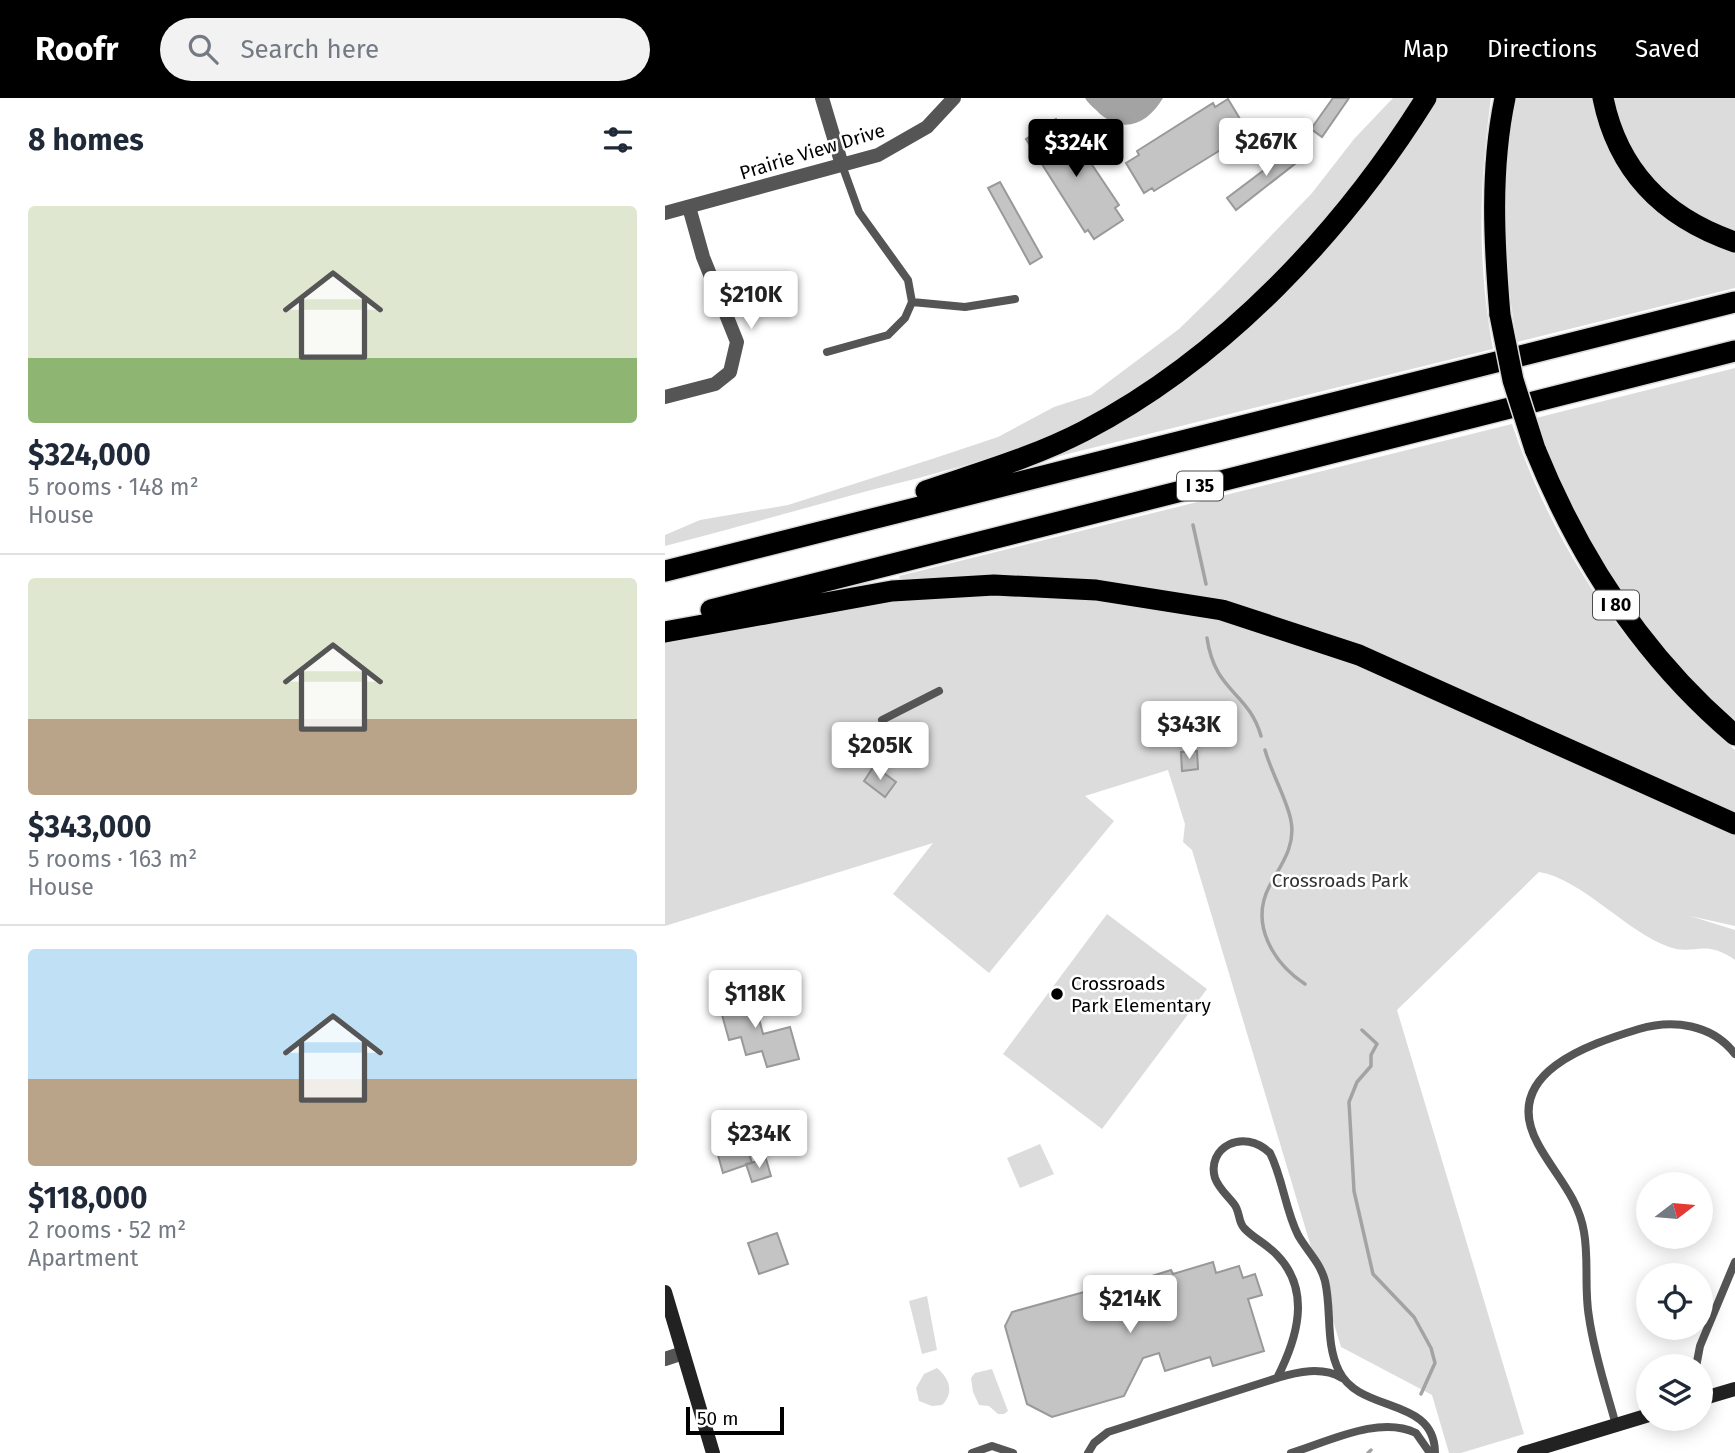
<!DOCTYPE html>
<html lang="en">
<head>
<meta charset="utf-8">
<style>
	body { margin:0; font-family:"Fira Sans",sans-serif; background:#f2f2f3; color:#1f2937; height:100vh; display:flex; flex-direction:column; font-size:26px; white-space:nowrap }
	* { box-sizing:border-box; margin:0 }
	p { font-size:23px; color:#747a83 }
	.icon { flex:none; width:38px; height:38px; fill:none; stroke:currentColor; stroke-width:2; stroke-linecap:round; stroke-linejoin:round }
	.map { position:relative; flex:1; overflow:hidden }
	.side { display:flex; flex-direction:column; background:#fff; width:665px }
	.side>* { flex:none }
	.needle { width:46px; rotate:74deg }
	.buttons { position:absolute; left:971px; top:1074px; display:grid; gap:14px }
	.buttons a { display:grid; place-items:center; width:77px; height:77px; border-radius:50%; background:#fff; box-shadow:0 4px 18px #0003; font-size:35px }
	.scale { position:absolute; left:21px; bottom:18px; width:98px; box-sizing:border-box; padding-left:7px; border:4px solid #000; border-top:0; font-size:19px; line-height:24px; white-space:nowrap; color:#000; -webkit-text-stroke:5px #fff; paint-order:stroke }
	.price { position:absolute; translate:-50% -60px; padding:0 16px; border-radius:7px; background:#fff; color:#222; font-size:23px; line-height:46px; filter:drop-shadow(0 2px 4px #0008) }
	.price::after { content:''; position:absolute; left:50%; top:42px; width:21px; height:16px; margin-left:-10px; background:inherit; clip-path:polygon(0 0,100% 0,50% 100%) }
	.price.current { background:#000; color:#fff }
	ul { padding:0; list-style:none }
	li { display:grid; align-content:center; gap:14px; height:371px; padding:0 28px }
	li+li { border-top:2px solid #e0e1e3 }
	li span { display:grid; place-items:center; height:217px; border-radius:7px; color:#555 }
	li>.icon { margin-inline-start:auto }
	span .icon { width:126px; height:126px; fill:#fffc; stroke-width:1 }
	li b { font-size:30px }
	h2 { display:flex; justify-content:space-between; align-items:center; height:84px; padding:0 28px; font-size:30px }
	header { display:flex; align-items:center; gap:42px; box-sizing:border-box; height:98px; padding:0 35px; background:#000; color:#fff }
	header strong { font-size:33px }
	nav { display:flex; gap:38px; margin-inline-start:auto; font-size:24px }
	.search { width:490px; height:63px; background:#f2f2f3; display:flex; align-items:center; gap:18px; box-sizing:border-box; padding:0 24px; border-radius:38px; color:#747a83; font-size:26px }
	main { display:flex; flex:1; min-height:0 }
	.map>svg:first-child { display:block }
	.green { fill:#dcdcdc }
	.water { fill:#a3a3a3 }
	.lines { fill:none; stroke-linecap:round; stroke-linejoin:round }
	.stream { stroke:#a3a3a3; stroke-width:3.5 }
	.building { fill:#c4c4c4; stroke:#999; stroke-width:2 }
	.motorway-casing { stroke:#dbdbdb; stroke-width:24 }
	.service { stroke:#555; stroke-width:8 }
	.minor { stroke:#555; stroke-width:14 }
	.tertiary { stroke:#555; stroke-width:14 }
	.secondary { stroke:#222; stroke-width:14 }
	.motorway { stroke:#000; stroke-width:21 }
	.motorway-bridge-casing { stroke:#dbdbdb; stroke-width:24; stroke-linecap:butt }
	.motorway-bridge { stroke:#000; stroke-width:21 }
	.poi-dot { fill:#000; stroke:#fff; stroke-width:2.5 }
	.labels { text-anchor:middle; stroke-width:5; stroke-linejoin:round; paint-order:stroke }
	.shield { fill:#fff; stroke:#4c4c4c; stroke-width:2 }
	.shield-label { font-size:18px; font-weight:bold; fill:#000 }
	.street-label { font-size:19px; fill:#000; stroke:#fff }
	.park-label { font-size:19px; fill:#333; stroke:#fff }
	.poi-label { font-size:19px; fill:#000; stroke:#fff; text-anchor:start }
</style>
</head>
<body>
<header>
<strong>Roofr</strong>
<div class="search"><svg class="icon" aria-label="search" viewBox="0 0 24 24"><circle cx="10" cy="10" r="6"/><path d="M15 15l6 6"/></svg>Search here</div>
<nav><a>Map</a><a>Directions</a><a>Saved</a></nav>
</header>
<main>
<section class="side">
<h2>8 homes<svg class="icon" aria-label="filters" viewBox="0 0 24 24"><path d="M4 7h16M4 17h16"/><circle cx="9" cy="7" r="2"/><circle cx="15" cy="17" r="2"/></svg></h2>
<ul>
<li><span style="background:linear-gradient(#dfe7d0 70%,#8fb573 0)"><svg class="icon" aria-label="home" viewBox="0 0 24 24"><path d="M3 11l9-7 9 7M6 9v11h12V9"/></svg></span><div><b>$324,000</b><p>5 rooms · 148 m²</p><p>House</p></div></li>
<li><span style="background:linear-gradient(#dfe7d0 65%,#b9a48a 0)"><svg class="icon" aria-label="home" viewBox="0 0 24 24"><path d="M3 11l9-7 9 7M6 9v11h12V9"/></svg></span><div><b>$343,000</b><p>5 rooms · 163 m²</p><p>House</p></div></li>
<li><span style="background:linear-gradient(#bfe0f5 60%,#b9a48a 0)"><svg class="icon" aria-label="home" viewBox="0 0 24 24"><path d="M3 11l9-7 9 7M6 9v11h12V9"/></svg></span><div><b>$118,000</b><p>2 rooms · 52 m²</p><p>Apartment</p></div></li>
</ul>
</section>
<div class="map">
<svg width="1070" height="1355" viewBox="0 0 1070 1355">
	<rect width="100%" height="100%" fill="#fff"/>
	<path class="green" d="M728 0H753C670 119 572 236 444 309 366 354 280 373 195 395 130 413 65 431 0 448V437L35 422 123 407 270 360 333 339 389 309 426 297 514 231 556 190 647 95 689 41Z
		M770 0H826C814 87 812 163 828 251L358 367 525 273Z
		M850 0H930L947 56 1070 152V190L852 244C837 162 838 82 850 0Z
		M947 0H1070V134C1029 118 985 94 964 52 956 36 952 17 947 0Z
		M1070 270V621C976 545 908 434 871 320Z
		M847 326C891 456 966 563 1070 652V717L591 513 236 484 234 478Z
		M390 496 536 515 648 548 1070 734V828L1025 818 1070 832V862C1039 840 1030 858 1004 849 960 833 917 781 874 774L732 912 859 1336 796 1355H784L767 1297 676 1249 527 752 518 744 520 726 503 672 420 698 449 723 324 875 228 796 268 745 0 828V546L238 498Z
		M442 816 542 891 437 1031 338 956Z
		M375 1046 389 1076 355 1090 342 1060Z
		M262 1198 272 1252 257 1256 244 1203Z
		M272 1270C284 1280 290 1294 277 1307L267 1308 254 1303 251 1290 259 1276Z
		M327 1271 343 1313 339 1316H333L324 1308 314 1307 308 1294 306 1280 310 1275Z"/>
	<path class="water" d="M420 0H498C483 25 460 37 435 16 430 10 424 7 420 0Z"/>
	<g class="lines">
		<path class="stream" d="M528 427 541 486
			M542 540C550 595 583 593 596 638
			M600 652C606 674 623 704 626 723 631 749 615 768 604 789 585 826 608 865 640 886
			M697 932 712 946 706 957V968L692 984 684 1004 689 1093 708 1176 749 1219 766 1250 770 1265 756 1296
			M703 1355 706 1352"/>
	</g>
	<path class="building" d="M668 0H684L657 39 646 31Z
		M563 1 581 31 573 36 575 40 489 93 487 90 479 95 461 65 474 57 472 53 548 5 550 9Z
		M391 21 399 34 403 31 454 107 450 110 458 122 429 141 423 132 420 134 361 41Z
		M632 47 640 58 571 112 562 100Z
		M335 84 377 159 365 166 323 90Z
		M532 653 533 671 517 673 516 654Z
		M209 668 231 684 220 699 199 683Z
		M75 888 80 908 90 905 98 936 125 929 134 961 102 969 97 953 81 957 76 939 64 942 51 895Z
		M79 1041 87 1065 58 1075 51 1050Z
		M101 1061 106 1078 87 1084 81 1066Z
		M112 1135 123 1166 94 1176 83 1145Z
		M548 1164 551 1175 574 1168 578 1180 590 1176 597 1197 583 1201 599 1253 548 1268 545 1259 500 1273 494 1255 478 1260 459 1298 387 1319 362 1306 340 1228 347 1214 437 1189 457 1200 464 1185 506 1172 508 1176Z"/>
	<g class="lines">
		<defs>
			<path id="motorway" d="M938 0C953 74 1000 120 1070 144
				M835 217C829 145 825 71 840 0
				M870 351C915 462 978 559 1070 637
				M261 393C313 375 369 359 419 333 559 260 678 133 761 0
				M0 473 1070 204
				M46 512 1070 253
				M0 534 227 493 329 487 431 492 557 512 694 557 1070 726"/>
		</defs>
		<use href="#motorway" class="motorway-casing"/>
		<path class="service" d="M247 204 300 209 350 201
			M162 254 223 237 240 220 247 204 243 182 194 114 177 67
			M217 622 274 593
			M1031 1269 1035 1248 1070 1164
			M612 1280C632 1241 647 1193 612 1157 602 1146 588 1140 579 1130 573 1124 575 1113 569 1106 562 1097 554 1091 550 1080 541 1050 578 1029 605 1055 618 1081 620 1111 633 1137 642 1153 655 1164 660 1183 667 1213 660 1245 674 1273 695 1316 769 1298 770 1354
			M951 1327C941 1291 929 1255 924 1219 919 1191 924 1162 919 1134 913 1098 889 1076 873 1046 834 975 925 946 974 931 1008 921 1047 926 1070 956
			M307 1355 327 1348 348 1355
			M423 1355 429 1345 443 1334 612 1280C632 1274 657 1268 677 1280
			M626 1355C663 1344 714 1317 751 1335L765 1355"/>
		<path class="minor" d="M157 0 177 67
			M0 299 50 286 65 274 72 244 38 159 24 109
			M0 1261 18 1255"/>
		<path class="tertiary" d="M0 115 213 57 262 29 289 0"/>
		<path class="secondary" d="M0 1194 48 1355
			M1036 1301 1070 1291
			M859 1355 984 1317"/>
		<use href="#motorway" class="motorway"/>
		<defs>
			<path id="motorway-bridge" d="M835 217 848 282 870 351"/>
		</defs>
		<use href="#motorway-bridge" class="motorway-bridge-casing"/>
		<use href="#motorway-bridge" class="motorway-bridge"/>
	</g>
	<circle class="poi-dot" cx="392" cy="896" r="7"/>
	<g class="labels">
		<g class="shield">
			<rect x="512" y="373.5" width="46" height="29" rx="5"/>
			<rect x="928" y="492.5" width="46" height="29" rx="5"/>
		</g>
		<g class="shield-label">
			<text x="535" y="394">I 35</text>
			<text x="951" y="513">I 80</text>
		</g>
		<g class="street-label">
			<text transform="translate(147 53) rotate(-17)" y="7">Prairie View Drive</text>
		</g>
		<g class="park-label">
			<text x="675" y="789">Crossroads Park</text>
		</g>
		<g class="poi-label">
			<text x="406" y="892">Crossroads<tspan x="406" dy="22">Park Elementary</tspan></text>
		</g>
	</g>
</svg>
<div class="buttons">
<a><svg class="needle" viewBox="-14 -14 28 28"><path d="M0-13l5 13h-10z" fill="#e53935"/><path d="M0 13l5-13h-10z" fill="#747a83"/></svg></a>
<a><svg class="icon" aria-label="locate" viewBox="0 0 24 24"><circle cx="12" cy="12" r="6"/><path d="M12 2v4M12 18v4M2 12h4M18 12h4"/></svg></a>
<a><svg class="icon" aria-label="layers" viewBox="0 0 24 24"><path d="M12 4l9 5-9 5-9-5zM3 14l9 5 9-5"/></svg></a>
</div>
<div class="scale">50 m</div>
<b class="price" style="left:601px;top:80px">$267K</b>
<b class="price current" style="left:411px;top:81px">$324K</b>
<b class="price" style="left:86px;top:233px">$210K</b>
<b class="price" style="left:524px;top:663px">$343K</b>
<b class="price" style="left:215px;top:684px">$205K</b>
<b class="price" style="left:90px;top:932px">$118K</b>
<b class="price" style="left:94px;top:1072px">$234K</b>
<b class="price" style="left:465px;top:1237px">$214K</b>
</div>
</main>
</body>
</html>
